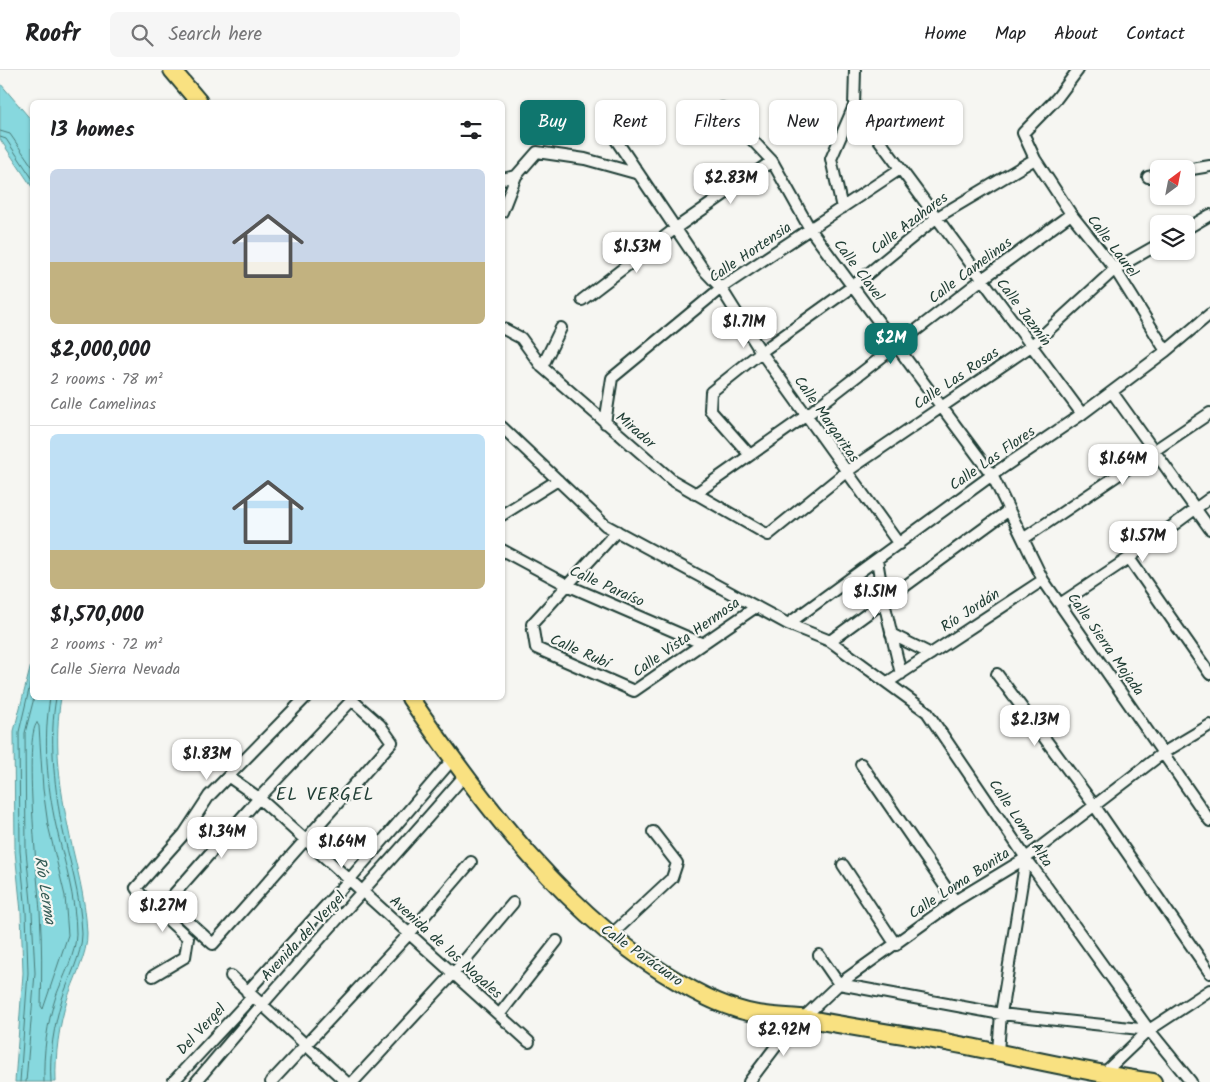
<!DOCTYPE html>
<html lang="en">
<head>
<meta charset="utf-8">
<style>
	body { margin:0; font-family:Kalam,sans-serif; background:#f6f6f6; color:#202124; height:100vh; display:flex; flex-direction:column; font-size:19px; white-space:nowrap }
	* { box-sizing:border-box; margin:0 }
	p { font-size:16px; color:#757577 }
	.icon { flex:none; width:28px; height:28px; fill:none; stroke:currentColor; stroke-width:2; stroke-linecap:round; stroke-linejoin:round }
	.map { position:relative; flex:1; overflow:hidden }
	.side { position:absolute; left:30px; top:30px; width:475px; height:600px; display:flex; flex-direction:column; background:#fff; border-radius:8px; box-shadow:0 1px 4px #0004 }
	.side>* { flex:none }
	.hud { position:absolute; left:520px; top:30px; width:475px; height:45px; display:flex; gap:10px }
	.needle { width:32px; rotate:32deg }
	.controls { position:absolute; left:1150px; top:90px; display:grid; gap:10px }
	.controls a { display:grid; place-items:center; width:45px; height:45px; border-radius:8px; background:#fff; box-shadow:0 1px 4px #0004; font-size:25px }
	.price { position:absolute; translate:-50% -42px; padding:0 11px; border-radius:10px; background:#fff; color:#222; font-size:16px; line-height:32px; filter:drop-shadow(0 1px 2px #0008) }
	.price::after { content:''; position:absolute; left:50%; top:30px; width:15px; height:11px; margin-left:-8px; background:inherit; clip-path:polygon(0 0,100% 0,50% 100%) }
	.price.selected { background:#0f766e; color:#fff }
	ul { padding:0; list-style:none }
	li { display:grid; align-content:center; gap:10px; height:265px; padding:0 20px }
	li+li { border-top:1px solid #e0e0e0 }
	li span { display:grid; place-items:center; height:155px; border-radius:8px; color:#555 }
	li>.icon { margin-inline-start:auto }
	span .icon { width:90px; height:90px; fill:#fffc; stroke-width:1 }
	li b { font-size:21px }
	h2 { display:flex; justify-content:space-between; align-items:center; height:60px; padding:0 20px; font-size:21px }
	.chip { padding:0 18px; border-radius:8px; background:#fff; box-shadow:0 1px 4px #0004; font-size:18px; line-height:45px }
	.chip.selected { background:#0f766e; color:#fff }
	header { display:flex; align-items:center; gap:30px; box-sizing:border-box; height:70px; padding:0 25px; background:#fff; border-bottom:1px solid #e0e0e0 }
	header strong { font-size:24px }
	nav { display:flex; gap:28px; margin-inline-start:auto; font-size:18px }
	.search { width:350px; height:45px; background:#f6f6f6; display:flex; align-items:center; gap:12px; box-sizing:border-box; padding:0 18px; border-radius:8px; color:#757577; font-size:19px }
	.map>svg:first-child { display:block }
	.water { fill:#87d8de; stroke:#5d9a9a }
	.lines { fill:none; stroke-linecap:round; stroke-linejoin:round }
	.shore { stroke:#497b78; stroke-width:1 }
	.minor-casing { stroke:#1f3d34; stroke-width:14 }
	.primary-casing { stroke:#1f3d34; stroke-width:20 }
	.minor { stroke:#f6f6f2; stroke-width:10 }
	.primary { stroke:#f9e181; stroke-width:16 }
	.labels { text-anchor:middle; stroke-width:4.5; stroke-linejoin:round; paint-order:stroke }
	.street-label { font-size:15px; fill:#1f3d34; stroke:#f6f6f2 }
	.water-label { font-size:16px; font-style:italic; fill:#345c56; stroke:#f6f6f2 }
	.quarter-label { font-size:18px; letter-spacing:1px; fill:#1f3d34; stroke:#f6f6f2 }
</style>
</head>
<body>
<header>
<strong>Roofr</strong>
<div class="search"><svg class="icon" aria-label="search" viewBox="0 0 24 24"><circle cx="10" cy="10" r="6"/><path d="M15 15l6 6"/></svg>Search here</div>
<nav><a>Home</a><a>Map</a><a>About</a><a>Contact</a></nav>
</header>
<div class="map">
<svg width="1210" height="1012" viewBox="0 0 1210 1012">
	<rect width="100%" height="100%" fill="#f6f6f2"/>
	<filter id="ink" filterUnits="userSpaceOnUse"><feTurbulence type="fractalNoise" baseFrequency=".02" numOctaves="2"/><feDisplacementMap in="SourceGraphic" scale="10" xChannelSelector="R" yChannelSelector="G"/><feConvolveMatrix kernelMatrix="1 2 1 2 8 2 1 2 1" color-interpolation-filters="sRGB"/></filter>
	<g filter="url(#ink)">
		<path class="water" d="M0 13 32 51V117L0 69Z
			M32 591V628H61C54 667 59 713 67 752 74 790 86 826 87 864 88 883 73 911 67 930 59 956 55 984 56 1012H15L23 903 21 842 15 781 14 661Z"/>
		<g class="lines">
			<path class="shore" d="M0 61 10 64 32 96
				M0 67 6 69 32 108
				M37 653 39 656 43 719 48 755 65 826 68 865 43 939 41 936C42 905 42 873 40 841 38 815 23 665 37 653Z
				M20 1012 28 903 26 842 20 781 19 662 32 607
				M26 1012 35 903 32 842 26 781 25 663 34 628
				M44 1012C43 983 47 953 56 926 63 907 76 884 76 864 76 828 64 791 56 756 47 716 43 668 50 628
				M51 1012C49 984 54 956 62 929 68 910 82 885 82 864 81 826 69 790 61 752 54 712 49 667 56 628"/>
			<defs>
				<path id="minor" d="M1078 0 1057 28 1023 63 1035 89 1071 144 1115 199 1166 281
					M854 36 1082 344
					M722 38 772 91 810 159 992 405 1043 510 1210 751
					M614 67 703 199 721 218 761 282 899 474
					M1186 100 1210 96
					M1148 107 1159 105
					M502 109 516 106
					M842 138 831 89 854 36 855 0
					M502 142 516 106 537 82 585 89 639 104
					M1186 159 1210 145
					M582 230 676 158 772 91
					M502 258 521 268 542 297 672 410 768 465 846 402 1031 276 1115 199 1159 174
					M542 297 561 258
					M1112 322 1210 459
					M605 353 612 308 721 218 900 99
					M502 357 605 455 788 554 830 571 927 642 1026 788 1149 960 1191 1012
					M749 384 710 340 711 322 761 282 853 216 936 148 1035 89
					M695 424 807 345 981 210 1071 144
					M502 445 558 410
					M617 461 532 554 536 578 634 621 756 537
					M1023 469 1210 343
					M502 480 567 515 701 573
					M1129 488 1210 604
					M877 490 884 532 901 604
					M1060 534 1129 488 1210 428
					M788 554 992 405 1082 344 1166 281 1210 244
					M891 564 931 584
					M830 571 1009 440
					M997 604 1094 735 1210 903
					M888 612 1043 510
					M352 630 380 655 392 672 213 874 167 832 259 728Z
					M861 694 955 831
					M229 707 259 728 529 972
					M843 795 896 875
					M611 865 672 808 677 793 653 762
					M819 885 839 914 1001 944 1149 960
					M153 906 185 887 188 868 142 826 136 818 184 764 209 726 305 628
					M231 906 346 1012
					M247 922 349 810 452 690
					M499 945 557 871
					M998 981 1001 944 1026 788
					M1104 1003 1149 960 1210 920
					M173 1012 252 927
					M196 1012C283 907 376 808 465 705
					M271 1012 409 864 471 792
					M353 1012 453 904 513 833
					M749 1012 783 967 839 914 955 831 1026 788 1163 683 1210 655"/>
				<path id="primary" d="M172 0 199 32
					M410 628C482 733 569 850 682 914 706 928 737 942 765 945 779 947 794 947 809 949 852 957 896 964 940 971 1011 984 1081 1002 1153 1012"/>
			</defs>
			<use href="#minor" class="minor-casing"/>
			<use href="#primary" class="primary-casing"/>
			<use href="#minor" class="minor"/>
			<use href="#primary" class="primary"/>
		</g>
	</g>
	<g class="labels">
		<g class="street-label">
			<text transform="translate(909 153) rotate(-37)" y="5">Calle Azahares</text>
			<text transform="translate(1113 176) rotate(53)" y="5">Calle Laurel</text>
			<text transform="translate(750 182) rotate(-34)" y="5">Calle Hortensia</text>
			<text transform="translate(859 200) rotate(53)" y="5">Calle Clavel</text>
			<text transform="translate(970 200) rotate(-37)" y="5">Calle Camelinas</text>
			<text transform="translate(1024 242) rotate(53)" y="5">Calle Jazmín</text>
			<text transform="translate(956 308) rotate(-34)" y="5">Calle Las Rosas</text>
			<text transform="translate(827 349) rotate(55)" y="5">Calle Margaritas</text>
			<text transform="translate(636 360) rotate(41)" y="5">Mirador</text>
			<text transform="translate(992 388) rotate(-35)" y="5">Calle Las Flores</text>
			<text transform="translate(607 516) rotate(24)" y="5">Calle Paraíso</text>
			<text transform="translate(970 540) rotate(-33)" y="5">Río Jordán</text>
			<text transform="translate(686 567) rotate(-35)" y="5">Calle Vista Hermosa</text>
			<text transform="translate(1106 574) rotate(55)" y="5">Calle Sierra Mojada</text>
			<text transform="translate(580 581) rotate(24)" y="5">Calle Rubí</text>
			<text transform="translate(1021 753) rotate(56)" y="5">Calle Loma Alta</text>
			<text transform="translate(959 813) rotate(-33)" y="5">Calle Loma Bonita</text>
			<text transform="translate(303 866) rotate(-47)" y="5">Avenida del Vergel</text>
			<text transform="translate(446 877) rotate(42)" y="5">Avenida de los Nogales</text>
			<text transform="translate(642 885) rotate(35)" y="5">Calle Parácuaro</text>
			<text transform="translate(201 959) rotate(-47)" y="5">Del Vergel</text>
		</g>
		<g class="water-label">
			<text transform="translate(46 820) rotate(81)" y="6">Río Lerma</text>
		</g>
		<g class="quarter-label">
			<text x="325" y="730">EL VERGEL</text>
		</g>
	</g>
</svg>
<div class="controls">
<a><svg class="needle" viewBox="-14 -14 28 28"><path d="M0-13l5 13h-10z" fill="#e53935"/><path d="M0 13l5-13h-10z" fill="#757577"/></svg></a>
<a><svg class="icon" aria-label="layers" viewBox="0 0 24 24"><path d="M12 4l9 5-9 5-9-5zM3 14l9 5 9-5"/></svg></a>
</div>
<b class="price" style="left:731px;top:135px">$2.83M</b>
<b class="price" style="left:637px;top:204px">$1.53M</b>
<b class="price" style="left:744px;top:279px">$1.71M</b>
<b class="price selected" style="left:891px;top:295px">$2M</b>
<b class="price" style="left:1123px;top:416px">$1.64M</b>
<b class="price" style="left:1143px;top:493px">$1.57M</b>
<b class="price" style="left:875px;top:549px">$1.51M</b>
<b class="price" style="left:1035px;top:677px">$2.13M</b>
<b class="price" style="left:207px;top:711px">$1.83M</b>
<b class="price" style="left:222px;top:789px">$1.34M</b>
<b class="price" style="left:342px;top:799px">$1.64M</b>
<b class="price" style="left:163px;top:863px">$1.27M</b>
<b class="price" style="left:784px;top:987px">$2.92M</b>
<div class="hud">
<a class="chip selected">Buy</a>
<a class="chip">Rent</a>
<a class="chip">Filters</a>
<a class="chip">New</a>
<a class="chip">Apartment</a>
</div>
<section class="side">
<h2>13 homes<svg class="icon" aria-label="filters" viewBox="0 0 24 24"><path d="M4 7h16M4 17h16"/><circle cx="9" cy="7" r="2"/><circle cx="15" cy="17" r="2"/></svg></h2>
<ul>
<li><span style="background:linear-gradient(#c9d6e8 60%,#c2b280 0)"><svg class="icon" aria-label="home" viewBox="0 0 24 24"><path d="M3 11l9-7 9 7M6 9v11h12V9"/></svg></span><div><b>$2,000,000</b><p>2 rooms · 78 m²</p><p>Calle Camelinas</p></div></li>
<li><span style="background:linear-gradient(#bfe0f5 75%,#c2b280 0)"><svg class="icon" aria-label="home" viewBox="0 0 24 24"><path d="M3 11l9-7 9 7M6 9v11h12V9"/></svg></span><div><b>$1,570,000</b><p>2 rooms · 72 m²</p><p>Calle Sierra Nevada</p></div></li>
</ul>
</section>
</div>
</body>
</html>
